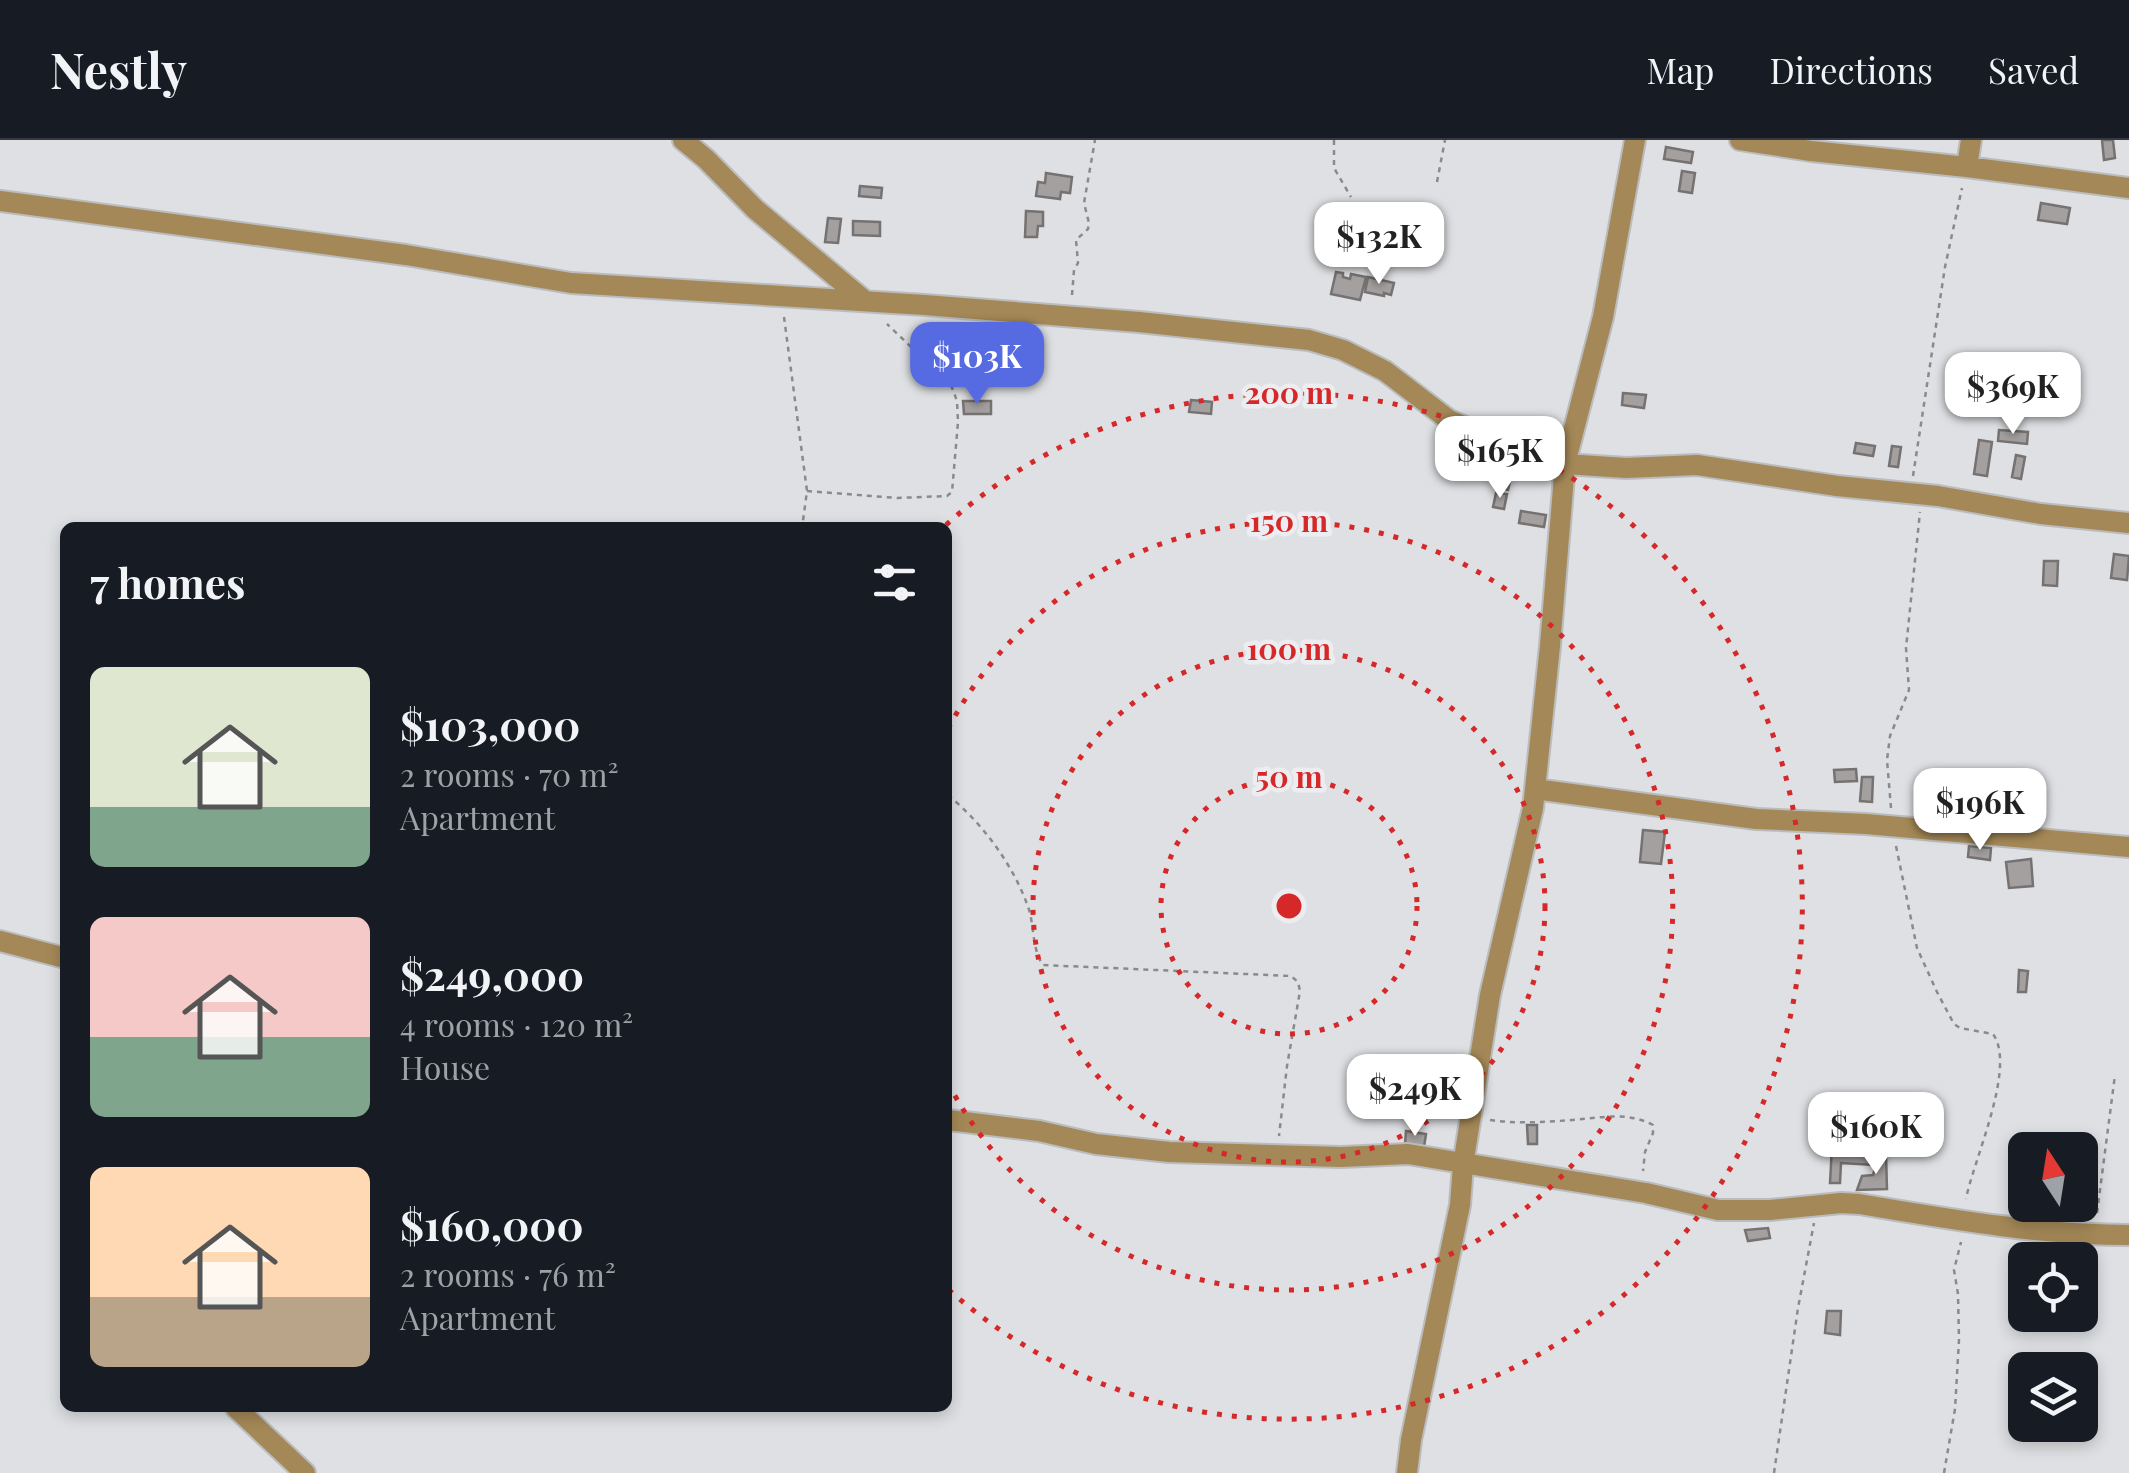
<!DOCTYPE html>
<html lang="en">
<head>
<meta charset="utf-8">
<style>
	body { margin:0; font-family:"Playfair Display",serif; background:#20242c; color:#f1f3f6; height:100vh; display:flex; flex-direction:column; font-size:38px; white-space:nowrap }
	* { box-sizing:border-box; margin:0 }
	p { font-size:32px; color:#9ea1a6 }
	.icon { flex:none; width:55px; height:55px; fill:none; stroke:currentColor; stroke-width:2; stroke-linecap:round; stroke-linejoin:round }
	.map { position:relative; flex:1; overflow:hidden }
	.details { position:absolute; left:60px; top:382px; width:892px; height:890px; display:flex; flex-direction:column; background:#171b24; border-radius:15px; box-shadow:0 5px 15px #0003 }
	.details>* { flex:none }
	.needle { width:65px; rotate:348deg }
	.fabs { position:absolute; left:2008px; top:992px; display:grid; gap:20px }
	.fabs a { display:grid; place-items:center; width:90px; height:90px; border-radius:15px; background:#171b24; box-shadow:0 5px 15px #0003; font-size:50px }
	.price { position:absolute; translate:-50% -85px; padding:0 22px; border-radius:20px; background:#fff; color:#222; font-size:32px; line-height:65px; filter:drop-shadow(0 2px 5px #0008) }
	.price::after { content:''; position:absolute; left:50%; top:60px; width:30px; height:22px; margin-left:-15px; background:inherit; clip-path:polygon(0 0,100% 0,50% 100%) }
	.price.current { background:#566be1; color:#fff }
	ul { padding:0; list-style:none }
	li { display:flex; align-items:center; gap:30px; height:250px; padding:0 30px }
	li span { display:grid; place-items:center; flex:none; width:280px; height:200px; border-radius:15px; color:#555 }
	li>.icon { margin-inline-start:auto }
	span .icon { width:120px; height:120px; fill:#fffc; stroke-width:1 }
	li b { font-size:42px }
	h2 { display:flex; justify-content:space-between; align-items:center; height:120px; padding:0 30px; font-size:42px }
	header { display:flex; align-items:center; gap:60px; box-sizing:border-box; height:140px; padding:0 50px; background:#171b24; border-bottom:2px solid #363941 }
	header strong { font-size:48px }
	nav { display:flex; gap:55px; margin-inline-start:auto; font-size:35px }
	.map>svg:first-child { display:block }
	.building { fill:#a4a09f; stroke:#757271; stroke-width:2.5 }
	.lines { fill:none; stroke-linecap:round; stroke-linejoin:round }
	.minor-casing { stroke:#bbbcbe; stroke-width:24 }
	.path { stroke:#898a8c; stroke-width:2.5; stroke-dasharray:5 5; stroke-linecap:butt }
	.minor { stroke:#a48857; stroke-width:20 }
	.ring { fill:none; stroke:#d62828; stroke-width:5; stroke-dasharray:5 10 }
	.centre { fill:#d62828; stroke:#ecedf1; stroke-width:5 }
	.ring-label { font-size:30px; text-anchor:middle; font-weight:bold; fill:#d62828; stroke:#ecedf1; stroke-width:9; stroke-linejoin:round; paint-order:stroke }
</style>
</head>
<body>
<header>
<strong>Nestly</strong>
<nav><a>Map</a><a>Directions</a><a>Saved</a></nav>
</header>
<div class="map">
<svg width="2129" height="1333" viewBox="0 0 2129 1333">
	<rect width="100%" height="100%" fill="#dfe0e3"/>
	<path class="building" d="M2102 0H2113L2115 18 2104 20Z
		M1666 7 1693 12 1691 23 1664 19Z
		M1682 31 1695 33 1692 53 1679 51Z
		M1046 33 1072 37 1070 53 1061 52 1060 59 1036 56 1038 42 1045 43Z
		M860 46 882 48 881 58 859 56Z
		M2041 63 2070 68 2067 84 2038 80Z
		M1026 71 1043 72V86H1038L1037 97H1025Z
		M828 78 841 79 838 103 825 102Z
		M853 81 880 82V96L853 95Z
		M1345 94 1373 98 1371 112 1343 108Z
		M1336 132 1343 133V137L1350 139 1351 134 1366 137 1360 160 1331 154Z
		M1368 137 1394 143 1391 155 1384 153V156L1365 152Z
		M1623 253 1646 255 1644 268 1622 265Z
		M1191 260 1212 262 1211 274 1189 272Z
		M963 261H991V274H964Z
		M1999 290 2028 292 2027 304 1998 301Z
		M1979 300 1992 302 1987 336 1974 334Z
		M1856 303 1875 306 1873 316 1854 313Z
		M1892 306 1901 307 1898 327 1889 326Z
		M2016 315 2025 317 2021 339 2012 337Z
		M1501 322 1514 325 1508 350 1495 347Z
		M1496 353 1507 354 1504 369 1493 367Z
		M1521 371 1546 375 1544 387 1519 383Z
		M2114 414 2129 416 2127 440 2111 438Z
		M2044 421H2058L2057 446 2043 445Z
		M1856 629 1857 641 1835 642 1834 630Z
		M1862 637H1873L1872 662 1860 661Z
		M1643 690 1665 692 1661 724 1640 722Z
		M1969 706 1991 708 1990 720 1968 717Z
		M2031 719 2033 746 2009 748 2006 722Z
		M2019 830 2028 831 2026 852H2018Z
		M1401 948 1432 954 1429 969 1398 963Z
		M1527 985H1537V1004H1528Z
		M1406 991 1426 994 1424 1007 1405 1004Z
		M1832 1005 1875 1006 1874 1025 1841 1023 1840 1043H1830Z
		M1879 1014H1886L1887 1049 1857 1050 1862 1036 1873 1035Z
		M1768 1088 1770 1098 1748 1101 1745 1090Z
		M2045 1102 2070 1103 2069 1115 2044 1114Z
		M1827 1171H1841L1840 1195 1825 1193Z"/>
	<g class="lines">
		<defs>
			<path id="minor" d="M683 0 706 19 755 69 865 161
				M1740 0 1811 11 1967 27 2129 48
				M1967 27 1971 0
				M0 61 406 115 571 143 925 165 1139 182 1309 200 1343 210 1385 231 1449 280 1488 297 1565 324 1626 328 1697 325 1837 346 1938 356 2041 374 2129 383
				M1535 649 1756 679 1866 684 2129 707
				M0 801 65 818
				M948 980 1039 991 1096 1004 1169 1012 1341 1017 1408 1014 1646 1053 1718 1070H1770L1841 1063 1859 1064C1949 1079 2038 1095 2129 1095
				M236 1268 305 1333
				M1407 1333 1411 1300 1460 1065 1463 1025 1490 855 1533 668 1550 506 1565 324 1603 177 1635 0"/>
		</defs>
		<use href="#minor" class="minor-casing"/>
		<path class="path" d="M1334 0V28L1351 57
			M1437 42 1445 0
			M1072 155 1074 130 1078 123 1076 100 1088 89 1089 83 1084 63 1095 0
			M784 177 807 351 802 388
			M1913 336 1945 127 1962 48
			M807 351 897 358 947 356 952 352 958 282 957 261 951 245 887 184
			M948 655C981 682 1012 723 1027 764 1035 783 1031 808 1043 825L1291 836 1298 842 1300 851 1287 926 1279 996
			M1891 668 1887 620 1890 596 1909 550 1906 508 1920 372
			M1896 706 1917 808 1937 852 1954 884 1960 888 1993 894C2017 927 1973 1021 1966 1059
			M1490 980C1518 984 1545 982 1572 980 1600 978 1627 971 1653 985V993L1645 1012 1643 1031
			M2097 1073 2115 935
			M1774 1333 1798 1168 1814 1083
			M1944 1333 1955 1269 1959 1200 1958 1154 1954 1130 1961 1102"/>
		<use href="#minor" class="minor"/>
	</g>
	<g class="ring">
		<circle cx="1289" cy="766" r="128"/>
		<circle cx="1289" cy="766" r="256"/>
		<path d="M948 589A384 384 0 1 1 948 943"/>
		<path d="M946 385A513 513 0 1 1 949 1150"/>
	</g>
	<circle cx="1289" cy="766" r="15" class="centre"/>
	<g class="ring-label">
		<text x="1289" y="264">200 m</text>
		<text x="1289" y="392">150 m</text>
		<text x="1289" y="520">100 m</text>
		<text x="1289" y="648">50 m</text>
	</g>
</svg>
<div class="fabs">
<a><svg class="needle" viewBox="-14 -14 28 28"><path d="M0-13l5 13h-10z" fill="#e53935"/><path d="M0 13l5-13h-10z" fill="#9ea1a6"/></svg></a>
<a><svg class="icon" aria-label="locate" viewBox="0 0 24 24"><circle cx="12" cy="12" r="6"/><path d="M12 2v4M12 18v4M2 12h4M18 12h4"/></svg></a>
<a><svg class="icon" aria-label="layers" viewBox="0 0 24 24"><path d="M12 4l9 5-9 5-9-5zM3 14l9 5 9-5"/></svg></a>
</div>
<b class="price" style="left:1379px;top:147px">$132K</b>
<b class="price current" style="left:977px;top:267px">$103K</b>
<b class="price" style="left:2013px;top:297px">$369K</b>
<b class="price" style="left:1500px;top:361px">$165K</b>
<b class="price" style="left:1980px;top:713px">$196K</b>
<b class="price" style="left:1415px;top:999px">$249K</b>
<b class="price" style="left:1876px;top:1037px">$160K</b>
<section class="details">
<h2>7 homes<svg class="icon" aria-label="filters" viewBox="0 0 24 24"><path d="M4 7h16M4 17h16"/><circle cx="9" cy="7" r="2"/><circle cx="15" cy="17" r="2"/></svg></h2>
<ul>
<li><span style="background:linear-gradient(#dfe7d0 70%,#7fa58c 0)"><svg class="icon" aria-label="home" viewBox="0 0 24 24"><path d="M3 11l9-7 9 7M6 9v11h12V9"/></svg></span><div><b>$103,000</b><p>2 rooms · 70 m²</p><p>Apartment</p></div></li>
<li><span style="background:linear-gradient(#f6c9c9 60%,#7fa58c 0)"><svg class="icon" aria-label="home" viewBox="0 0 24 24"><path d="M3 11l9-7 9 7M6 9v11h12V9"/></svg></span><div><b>$249,000</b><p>4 rooms · 120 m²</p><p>House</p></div></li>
<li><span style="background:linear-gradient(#ffd9b3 65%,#b9a48a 0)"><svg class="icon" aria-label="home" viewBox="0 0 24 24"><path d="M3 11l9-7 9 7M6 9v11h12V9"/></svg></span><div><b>$160,000</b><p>2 rooms · 76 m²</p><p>Apartment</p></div></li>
</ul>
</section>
</div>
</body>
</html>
